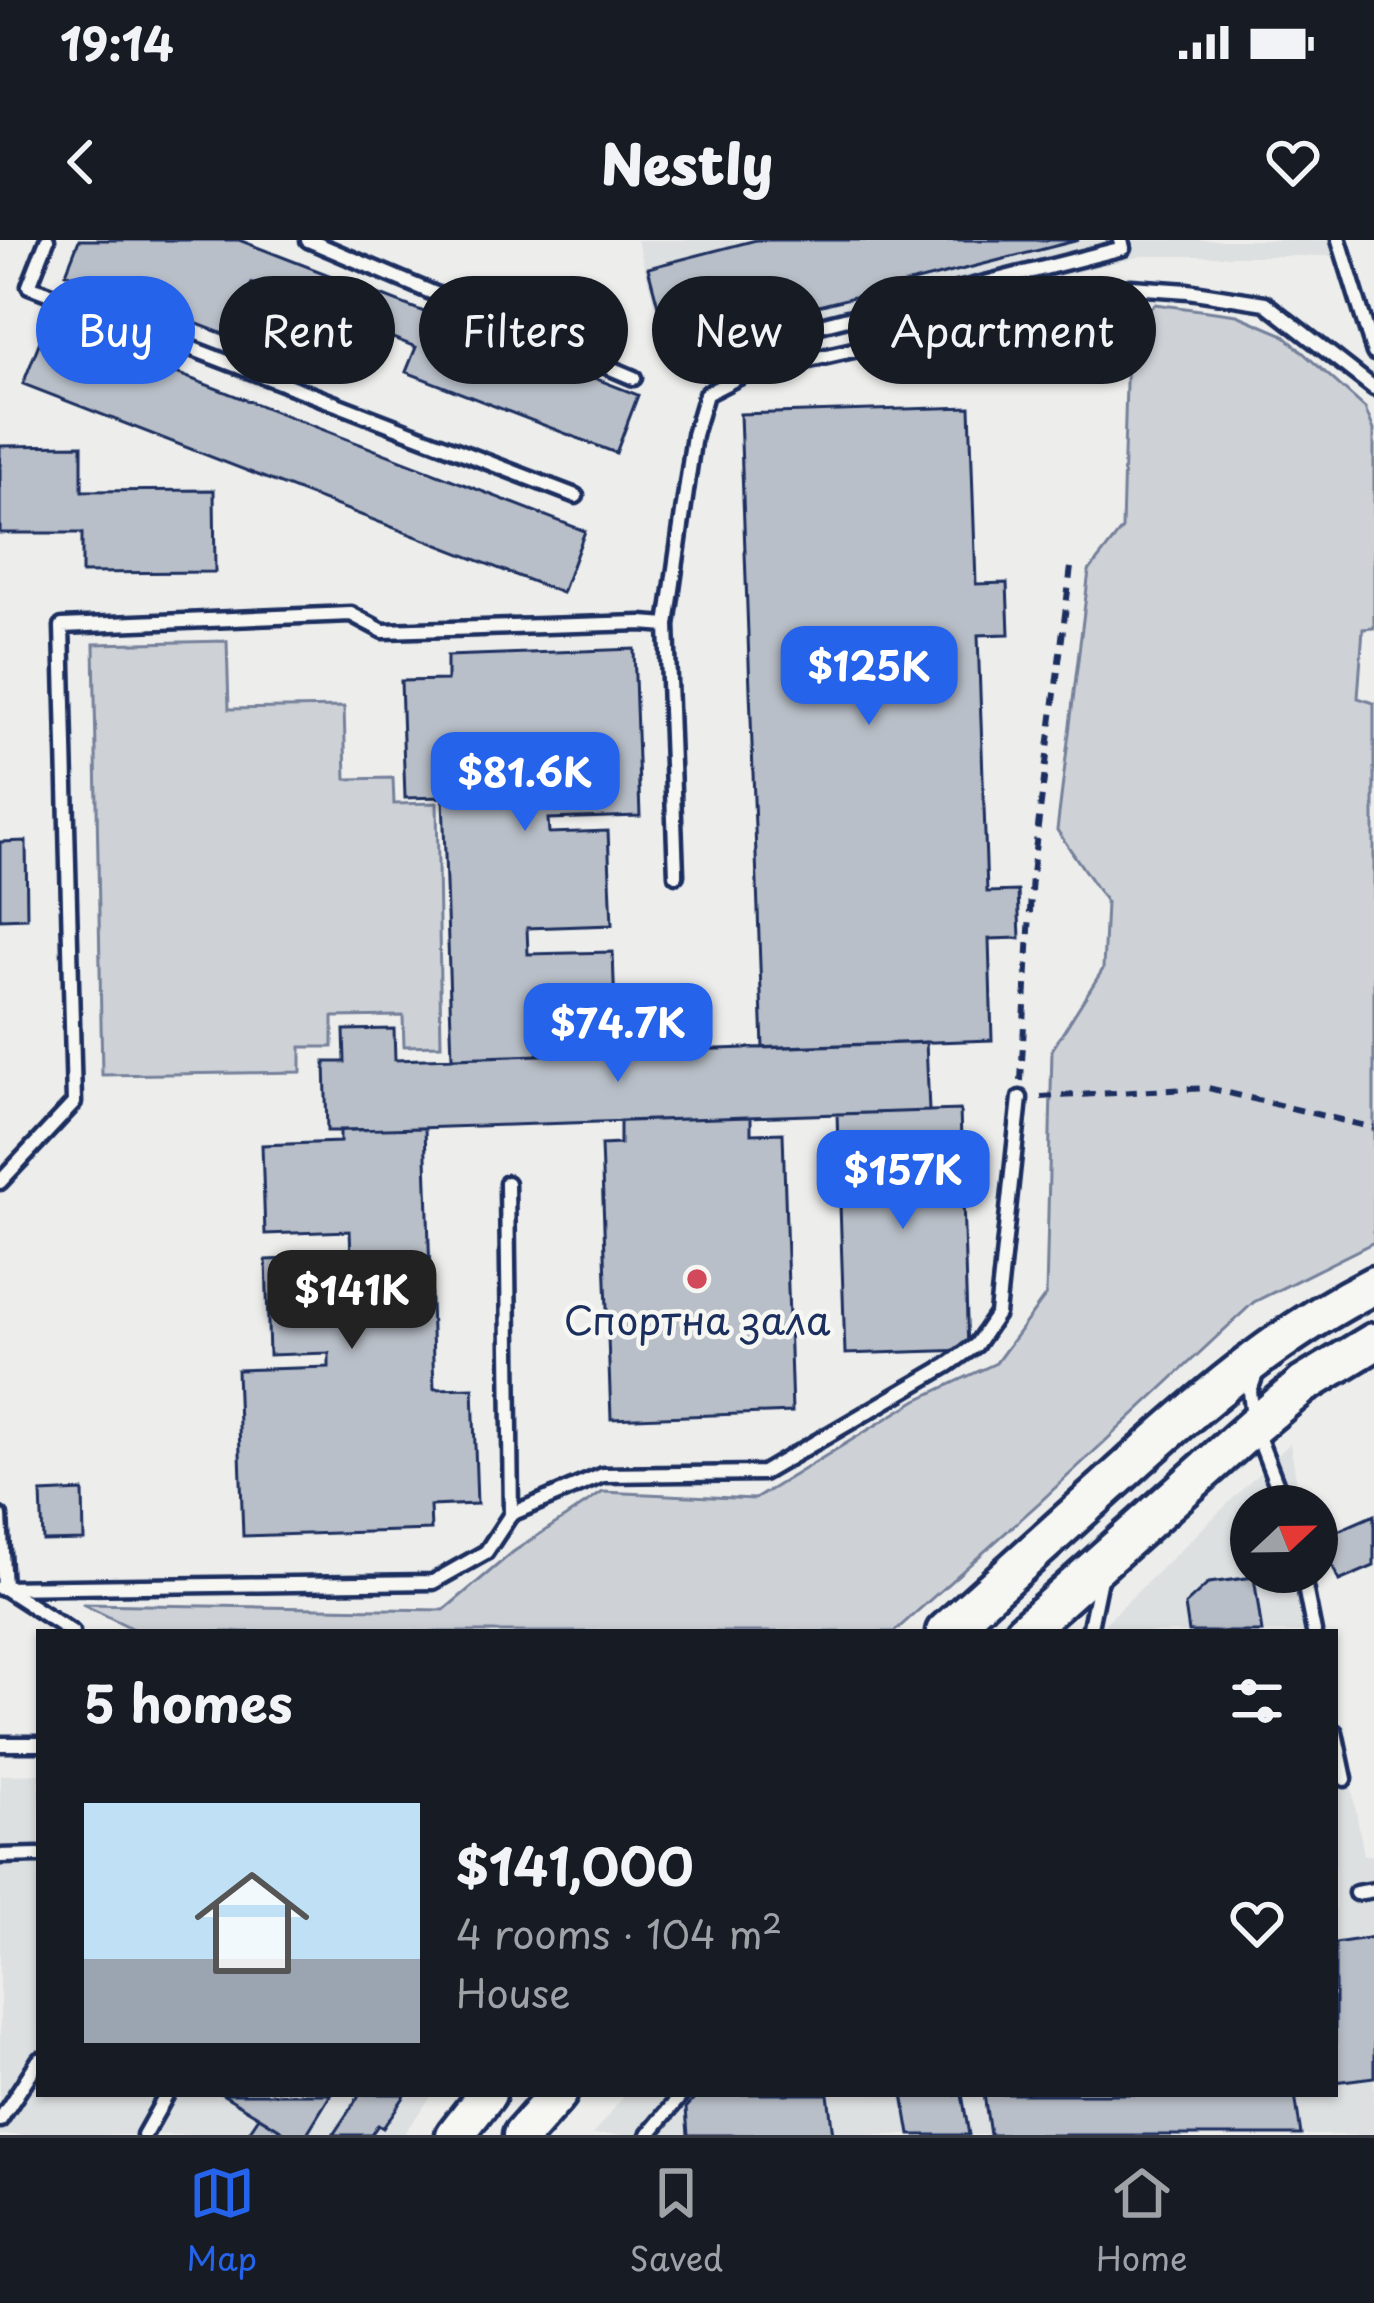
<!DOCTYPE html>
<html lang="en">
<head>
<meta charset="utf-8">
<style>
	body { margin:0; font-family:"Playpen Sans",sans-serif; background:#20242c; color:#f1f3f6; height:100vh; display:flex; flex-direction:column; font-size:45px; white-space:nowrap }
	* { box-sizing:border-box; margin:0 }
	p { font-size:39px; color:#9ea1a6 }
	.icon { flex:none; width:66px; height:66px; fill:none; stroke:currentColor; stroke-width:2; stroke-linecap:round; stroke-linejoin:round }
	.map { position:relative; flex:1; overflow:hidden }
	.panel { position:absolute; left:36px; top:1389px; width:1302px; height:468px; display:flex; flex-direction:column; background:#171b24; border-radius:0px; box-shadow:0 3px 9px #0004 }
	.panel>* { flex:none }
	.top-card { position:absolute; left:36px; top:36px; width:1302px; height:108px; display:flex; gap:24px }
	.needle { width:78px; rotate:68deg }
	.controls { position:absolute; left:1230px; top:1245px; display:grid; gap:24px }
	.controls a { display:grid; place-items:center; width:108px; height:108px; border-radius:50%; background:#171b24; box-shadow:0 3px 9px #0004; font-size:60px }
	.price { position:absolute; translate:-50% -102px; padding:0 27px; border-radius:24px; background:#2563eb; color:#fff; font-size:39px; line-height:78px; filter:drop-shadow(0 3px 6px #0008) }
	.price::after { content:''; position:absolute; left:50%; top:72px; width:36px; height:27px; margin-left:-18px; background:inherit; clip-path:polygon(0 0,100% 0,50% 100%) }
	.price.selected { background:#222; color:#fff }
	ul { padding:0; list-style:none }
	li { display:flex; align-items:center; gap:36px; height:300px; padding:0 48px }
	li span { display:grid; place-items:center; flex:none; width:336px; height:240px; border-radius:0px; color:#555 }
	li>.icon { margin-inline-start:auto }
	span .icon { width:144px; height:144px; fill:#fffc; stroke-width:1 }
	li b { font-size:51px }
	h2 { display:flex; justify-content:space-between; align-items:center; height:144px; padding:0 48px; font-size:51px }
	.tag { padding:0 42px; border-radius:54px; background:#171b24; box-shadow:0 3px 9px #0004; font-size:42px; line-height:108px }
	.tag.selected { background:#2563eb; color:#fff }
	.status { display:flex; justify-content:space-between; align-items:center; height:84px; padding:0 60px; background:#171b24; direction:ltr }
	.status svg { height:33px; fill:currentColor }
	header { display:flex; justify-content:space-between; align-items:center; height:156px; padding:0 48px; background:#171b24; font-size:54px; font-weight:800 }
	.tabs { display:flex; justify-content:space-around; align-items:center; height:168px; border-top:3px solid #363941; background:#171b24; font-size:33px; color:#9ea1a6 }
	.tabs a { display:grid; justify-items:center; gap:6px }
	.tabs .selected { color:#2563eb }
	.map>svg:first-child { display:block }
	.built { fill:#dde0e1 }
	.green { fill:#ced2d7; stroke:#74809a; stroke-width:3 }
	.building { fill:#b9bfc8; stroke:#1b2f5e; stroke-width:3 }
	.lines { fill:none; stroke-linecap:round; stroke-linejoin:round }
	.service-casing { stroke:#1b2f5e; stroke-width:21 }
	.secondary-casing { stroke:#1b2f5e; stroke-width:45 }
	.path { stroke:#1b2f5e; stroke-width:6; stroke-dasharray:12 9; stroke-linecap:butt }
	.service { stroke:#f6f6f2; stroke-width:12 }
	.secondary { stroke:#f6f6f2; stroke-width:36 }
	.poi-dot { fill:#d1495b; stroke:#f6f6f2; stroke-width:4.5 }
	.labels { text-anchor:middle; stroke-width:9; stroke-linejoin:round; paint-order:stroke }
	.poi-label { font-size:39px; fill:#1b2f5e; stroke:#f6f6f2 }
</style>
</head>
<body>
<div class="status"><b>19:14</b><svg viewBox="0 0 49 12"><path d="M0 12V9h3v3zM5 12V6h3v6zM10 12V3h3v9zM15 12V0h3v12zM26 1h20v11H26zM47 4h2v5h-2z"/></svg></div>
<header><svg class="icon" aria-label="back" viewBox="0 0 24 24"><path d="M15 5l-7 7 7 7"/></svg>Nestly<svg class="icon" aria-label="heart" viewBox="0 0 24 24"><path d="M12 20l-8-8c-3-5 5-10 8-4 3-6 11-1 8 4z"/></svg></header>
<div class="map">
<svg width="1374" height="1895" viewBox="0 0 1374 1895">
	<rect width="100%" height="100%" fill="#edeeec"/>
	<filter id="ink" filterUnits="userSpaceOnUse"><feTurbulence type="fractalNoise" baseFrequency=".00833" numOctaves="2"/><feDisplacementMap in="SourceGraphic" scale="24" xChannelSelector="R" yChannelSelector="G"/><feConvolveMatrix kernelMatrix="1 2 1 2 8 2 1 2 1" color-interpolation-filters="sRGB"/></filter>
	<g filter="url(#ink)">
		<path class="built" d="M637 0H1350L1354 16H1142L672 132Z
			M1290 1203 1301 1266H1251V1332H1313L1324 1392H1096Z
			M1335 1455 1364 1615H1374V1895H592L626 1854H1335Z
			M39 1534V1854H433L403 1895H0V1535Z"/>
		<path class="green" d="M1155 64 1237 75 1282 94 1365 168 1374 190V388L1363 389 1358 458 1374 463V1002L1254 1062 1040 1262 894 1392H140L82 1364 444 1370 513 1312 603 1252 755 1259 917 1160 996 1123 1046 1055 1052 810 1103 729 1106 662 1057 590 1089 331 1122 289 1127 106 1134 81Z
			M227 401 229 469 344 467 346 539 393 538 394 564 437 563 441 805 404 806 403 776 333 777V807H301V832L102 835 94 404Z"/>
		<path class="building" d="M79 0H239L638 155 616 213 406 132 416 107 252 43 231 97 66 33Z
			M756 0H1079L668 104 648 28Z
			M47 83 585 291 562 353 23 144Z
			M970 167 976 344 1007 343 1009 394 978 395 987 652 1018 651 1020 698 989 699 992 800 763 808 740 174Z
			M82 205V251L214 250 215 332 82 333V293H0V206Z
			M634 409 640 576 548 579 549 593 608 591 612 685 527 688 528 714 613 712 616 800 537 803 538 815 452 818 443 557 405 558 401 441 447 440V416Z
			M26 601 27 678 0 679V602Z
			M394 789 395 820 926 802 929 871 327 891 325 822H345L344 790Z
			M960 870 968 1110 845 1114 837 874Z
			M751 877V894L783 893 792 1172 611 1179 601 905 620 904V881Z
			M425 888 434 1149 473 1148 477 1264 430 1266 431 1290 243 1296 237 1130 329 1127V1113L269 1115 266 1020 351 1017 350 991 265 994 262 905 340 902V890Z
			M83 1251 84 1300 43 1301 41 1253Z
			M1374 1275V1326L1339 1341 1321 1298Z
			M1254 1337 1262 1392H1189L1185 1365 1209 1343Z
			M1374 1697V1837L1335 1842V1703Z
			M222 1854H331L306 1895H289Z
			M360 1854H406L383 1888 378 1885 371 1895H333Z
			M699 1854H828L833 1895H688L686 1868Z
			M903 1854H962L969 1895H910Z
			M984 1854H1295L1301 1895H990Z
			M259 1877 289 1895H247Z"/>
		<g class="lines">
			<defs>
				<path id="service" d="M47 0 29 46 576 256
					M308 0 634 138
					M1339 0 1374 113
					M706 114 1123 8 1121 0
					M676 635 667 385 694 195 706 154 743 135 1131 47 1188 51 1265 63 1374 148
					M0 942 74 863 62 386 351 374 383 391 641 383 667 385
					M1257 1131 1250 1151 1254 1186 1285 1266
					M511 1274 603 1235 763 1233 948 1125 976 1105 997 1074 1020 858
					M0 1276 4 1348 72 1392
					M1302 1332 1314 1392
					M0 1348 433 1342 486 1312 511 1274 507 943
					M1089 1392 1101 1334
					M1335 1492 1345 1539
					M0 1504H39
					M0 1616 39 1615
					M1356 1653 1374 1650
					M0 1880 39 1820
					M144 1895 167 1854
					M648 1895 682 1854"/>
				<path id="secondary" d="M945 1392C1002 1341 1059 1289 1116 1238 1196 1165 1277 1094 1374 1045
					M1023 1392 1254 1186 1303 1145 1374 1102
					M455 1895 487 1854
					M522 1895 558 1854"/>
			</defs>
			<use href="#service" class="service-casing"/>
			<use href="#secondary" class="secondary-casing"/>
			<path class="path" d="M1021 841 1032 634 1071 327
				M1041 857 1208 848 1374 888"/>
			<use href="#service" class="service"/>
			<use href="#secondary" class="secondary"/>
		</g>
	</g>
	<circle class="poi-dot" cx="697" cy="1039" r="12"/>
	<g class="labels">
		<g class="poi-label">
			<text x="697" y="1095">Спортна зала</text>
		</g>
	</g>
</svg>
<div class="controls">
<a><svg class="needle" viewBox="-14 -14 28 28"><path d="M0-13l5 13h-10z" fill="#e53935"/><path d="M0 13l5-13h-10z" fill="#9ea1a6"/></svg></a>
</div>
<b class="price" style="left:869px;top:488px">$125K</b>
<b class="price" style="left:525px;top:594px">$81.6K</b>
<b class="price" style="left:618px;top:845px">$74.7K</b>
<b class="price" style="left:903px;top:992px">$157K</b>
<b class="price selected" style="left:352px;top:1112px">$141K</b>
<div class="top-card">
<a class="tag selected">Buy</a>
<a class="tag">Rent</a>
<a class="tag">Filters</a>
<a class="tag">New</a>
<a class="tag">Apartment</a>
</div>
<section class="panel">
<h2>5 homes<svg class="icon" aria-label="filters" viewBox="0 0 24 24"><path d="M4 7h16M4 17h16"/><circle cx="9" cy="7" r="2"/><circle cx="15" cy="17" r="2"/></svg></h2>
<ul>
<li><span style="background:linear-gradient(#bfe0f5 65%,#9aa5b1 0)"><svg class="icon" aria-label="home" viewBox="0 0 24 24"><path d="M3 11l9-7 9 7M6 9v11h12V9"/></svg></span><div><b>$141,000</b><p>4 rooms · 104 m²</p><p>House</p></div><svg class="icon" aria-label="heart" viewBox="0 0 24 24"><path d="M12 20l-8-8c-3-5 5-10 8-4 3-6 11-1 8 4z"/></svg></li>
</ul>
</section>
</div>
<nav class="tabs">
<a class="selected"><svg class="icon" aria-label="map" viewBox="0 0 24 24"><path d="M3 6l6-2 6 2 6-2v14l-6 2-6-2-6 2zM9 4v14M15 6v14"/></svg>Map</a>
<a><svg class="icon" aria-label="saved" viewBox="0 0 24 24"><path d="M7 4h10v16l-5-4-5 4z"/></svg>Saved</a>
<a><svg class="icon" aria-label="home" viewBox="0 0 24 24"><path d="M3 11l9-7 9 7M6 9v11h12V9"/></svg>Home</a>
</nav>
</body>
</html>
